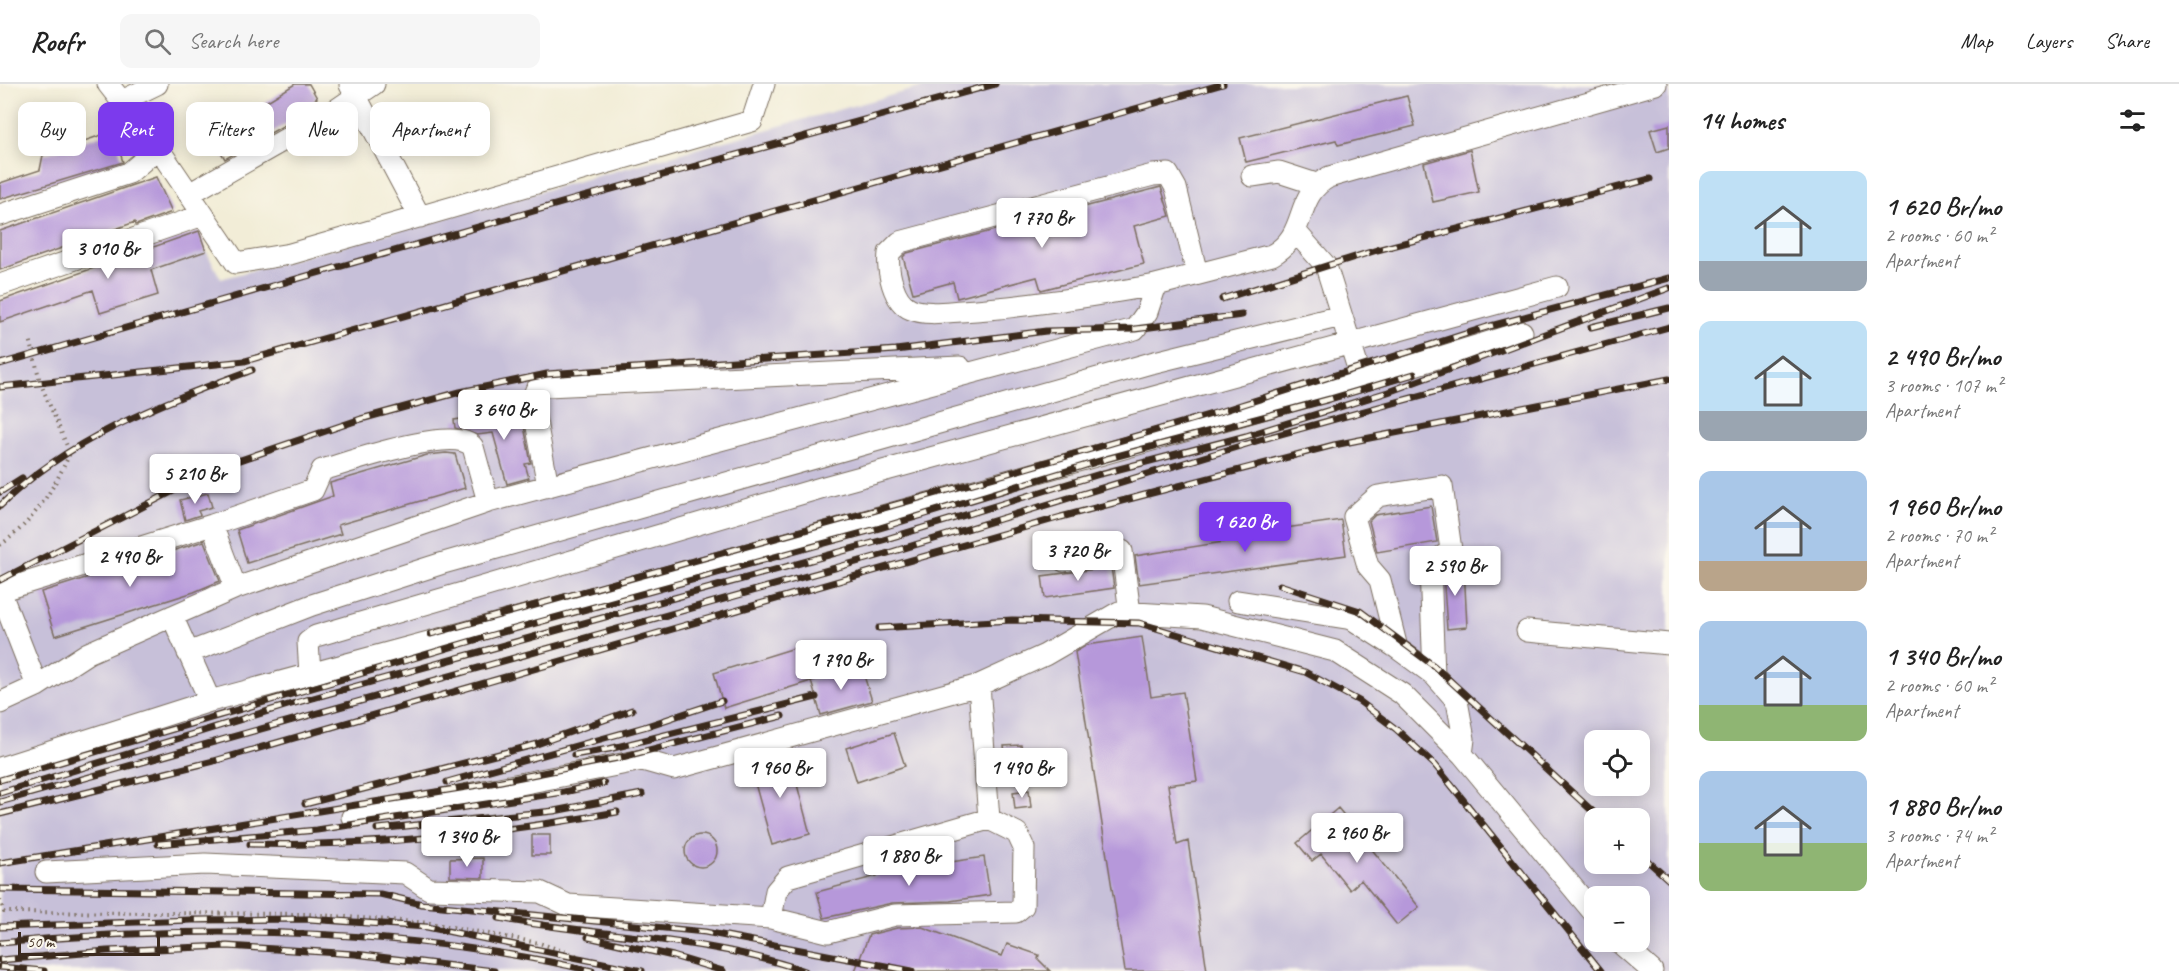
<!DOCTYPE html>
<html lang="en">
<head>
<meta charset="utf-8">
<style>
	body { margin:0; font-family:Caveat,sans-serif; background:#f6f6f6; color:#222; height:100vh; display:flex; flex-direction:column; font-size:22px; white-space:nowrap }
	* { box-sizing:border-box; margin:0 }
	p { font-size:20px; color:#767676 }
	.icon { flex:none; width:33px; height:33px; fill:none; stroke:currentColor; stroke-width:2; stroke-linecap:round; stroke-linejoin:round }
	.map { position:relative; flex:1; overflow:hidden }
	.drawer { display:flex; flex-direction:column; background:#fff; width:510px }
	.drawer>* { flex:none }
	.guide { position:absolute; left:18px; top:18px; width:570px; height:54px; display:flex; gap:12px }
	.fabs { position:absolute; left:1584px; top:646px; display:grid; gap:12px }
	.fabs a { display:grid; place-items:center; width:66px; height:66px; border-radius:12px; background:#fff; box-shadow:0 3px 15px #0003; font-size:30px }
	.scale { position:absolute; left:18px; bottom:15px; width:142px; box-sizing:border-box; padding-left:6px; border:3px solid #3b2a1e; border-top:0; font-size:16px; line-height:21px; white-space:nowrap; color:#3b2a1e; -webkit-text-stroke:4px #fbf7ec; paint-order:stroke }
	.price { position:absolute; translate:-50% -51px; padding:0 14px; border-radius:6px; background:#fff; color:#222; font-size:20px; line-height:39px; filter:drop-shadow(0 2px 3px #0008) }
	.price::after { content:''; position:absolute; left:50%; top:36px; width:18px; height:14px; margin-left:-9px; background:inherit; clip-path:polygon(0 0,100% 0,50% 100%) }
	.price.on { background:#7c3aed; color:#fff }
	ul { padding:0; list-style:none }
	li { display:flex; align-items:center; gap:18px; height:150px; padding:0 30px }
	li span { display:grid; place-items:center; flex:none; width:168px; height:120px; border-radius:12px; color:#555 }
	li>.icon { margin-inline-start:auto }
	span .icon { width:72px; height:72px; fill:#fffc; stroke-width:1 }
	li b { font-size:26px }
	h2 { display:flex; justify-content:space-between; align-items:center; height:72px; padding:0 30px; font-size:26px }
	.tag { padding:0 21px; border-radius:12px; background:#fff; box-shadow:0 3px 15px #0003; font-size:21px; line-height:54px }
	.tag.on { background:#7c3aed; color:#fff }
	header { display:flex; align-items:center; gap:36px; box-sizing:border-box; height:84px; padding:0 30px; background:#fff; border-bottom:2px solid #e0e0e0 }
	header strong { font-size:28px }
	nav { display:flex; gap:33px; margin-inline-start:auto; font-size:21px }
	.search { width:420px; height:54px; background:#f6f6f6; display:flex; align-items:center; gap:15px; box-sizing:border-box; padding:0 21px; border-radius:12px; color:#767676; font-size:22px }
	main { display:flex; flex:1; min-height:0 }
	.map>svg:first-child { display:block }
	.industrial { fill:#c7c0d9; fill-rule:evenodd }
	.building { fill:#b698da }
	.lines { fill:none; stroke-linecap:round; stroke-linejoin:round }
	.minor-casing { stroke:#7b6e5f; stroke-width:23 }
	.path { stroke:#7b6e5f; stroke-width:4; stroke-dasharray:1.5 4.5; stroke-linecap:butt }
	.minor { stroke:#fff; stroke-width:21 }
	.rail-casing { stroke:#3b2a1e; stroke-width:7 }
	.rail { stroke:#fbf7ec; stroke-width:4.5; stroke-dasharray:14; stroke-linecap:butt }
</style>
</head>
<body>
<header>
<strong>Roofr</strong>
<div class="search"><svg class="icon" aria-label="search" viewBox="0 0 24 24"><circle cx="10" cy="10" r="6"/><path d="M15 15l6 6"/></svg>Search here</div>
<nav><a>Map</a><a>Layers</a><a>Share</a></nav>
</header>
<main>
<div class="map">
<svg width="1669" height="887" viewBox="0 0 1669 887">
	<rect width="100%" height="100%" fill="#fbf7ec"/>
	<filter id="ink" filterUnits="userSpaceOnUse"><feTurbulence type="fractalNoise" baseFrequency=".0167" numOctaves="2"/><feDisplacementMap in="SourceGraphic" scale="12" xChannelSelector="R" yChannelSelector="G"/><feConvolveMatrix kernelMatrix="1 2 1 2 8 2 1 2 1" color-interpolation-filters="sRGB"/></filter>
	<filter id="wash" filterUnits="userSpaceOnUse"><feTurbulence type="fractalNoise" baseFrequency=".008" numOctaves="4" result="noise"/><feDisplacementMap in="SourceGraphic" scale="24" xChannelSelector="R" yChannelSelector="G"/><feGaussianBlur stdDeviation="1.35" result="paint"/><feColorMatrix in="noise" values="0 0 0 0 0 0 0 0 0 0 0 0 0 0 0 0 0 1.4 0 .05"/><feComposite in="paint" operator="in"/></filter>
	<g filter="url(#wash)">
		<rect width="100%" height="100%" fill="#f2edd7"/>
		<path class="industrial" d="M933 0H1669V887H0V238L206 167 221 195ZM1594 657H1640V702H1594ZM1594 735H1640V780H1594ZM1594 813H1640V858H1594Z"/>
		<g id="blocks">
			<path class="building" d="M295 0H309L317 14 313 17 316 23 225 75 211 52Z
				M1407 12 1415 42 1338 61 1336 56 1246 78 1240 54Z
				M1669 41V64L1657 68 1650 46Z
				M125 43 128 60 119 65 123 78 0 115V99L40 86 43 71Z
				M1470 66 1479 108 1433 118 1424 79Z
				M156 93 172 128 136 141 135 138 0 186V147Z
				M1161 103 1170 132 1134 142 1144 180 1041 206 1037 193 957 214 953 198 913 209 903 173 907 169Z
				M199 147 206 167 151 186 158 211 100 229 93 206 0 238V217Z
				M521 326 531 379 525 380 529 394 507 400 493 349 477 351 455 344 454 336 482 332V337Z
				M446 369 455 370 465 404 338 441 341 450 247 479 237 446 333 412 330 399 427 371Z
				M208 409 212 423 198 427 200 431 185 436 180 416Z
				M1431 422 1437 458 1377 468 1369 437 1375 431Z
				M1341 436 1346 471 1139 500 1135 472 1224 458 1223 453Z
				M204 457 220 497 194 508 55 552 41 508Z
				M1464 482 1467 543 1447 545 1443 488 1449 483Z
				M1111 483 1114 504 1045 514 1042 492Z
				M1142 553 1151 613 1183 608 1197 697 1168 701 1177 761 1188 757 1207 887H1125L1075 568 1087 561Z
				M801 562 811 597 724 624 714 589Z
				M861 582 872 617 821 631 811 597Z
				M894 649 905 682 857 698 846 664Z
				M1021 661 1023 677 1007 679 1004 662Z
				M789 670 810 750 772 761 750 681Z
				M1029 706 1031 723 1015 725 1013 708Z
				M1338 724 1419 823 1397 841 1361 796 1350 806 1321 770 1312 777 1297 759Z
				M532 751H550V771H532Z
				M685 767a16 16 0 1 1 32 0a16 16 0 1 1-32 0Z
				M984 773 990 811 950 817 892 819 824 834 817 808 877 792V789Z
				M483 774V794L450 793V775Z
				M922 843 1002 872 1007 860 1039 871 1038 875 1050 887H855L869 851 897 844Z"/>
		</g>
	</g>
	<g filter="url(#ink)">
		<use href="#blocks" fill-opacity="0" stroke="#7b6e5f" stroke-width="1.5"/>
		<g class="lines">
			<defs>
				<path id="minor" d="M108 0 158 64 236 179 290 170 752 37 764 0
					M350 1 420 133
					M120 18 157 0
					M1252 92 1279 88 1316 100
					M189 110 333 28 374 0
					M0 131 129 89 158 64
					M0 201 203 131
					M1156 201C1091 212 1027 223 961 227 945 228 926 231 911 225 893 218 887 186 889 169L900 158 1153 91 1168 90 1176 104 1197 190
					M1362 297 1522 248
					M548 402 532 316 536 306 547 302 960 283
					M212 441 236 504
					M1064 477 1122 467 1130 529
					M1238 517 1352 535 1397 564 1380 496 1368 482 1354 433 1378 412 1442 402 1451 466 1430 482 1434 591 1457 617 1464 655 1462 670
					M1527 547 1669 560
					M1397 564 1434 591
					M188 569 312 521 440 480 1151 279 1341 232
					M310 590 308 558 316 552 824 403 1557 203
					M37 602 0 507 212 441 313 406 322 386C350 378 454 341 473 363L488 418
					M210 617 595 513 1362 297 1326 182 1296 148
					M0 619 37 602 88 569 236 504 488 418 1135 245 1147 228 1156 201 1272 171C1310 150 1292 113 1329 93L1656 0
					M0 684 210 617 172 532
					M352 733 642 676 674 685 979 601 1045 571 1119 528 1202 533 1335 567 1402 610 1462 670 1594 829
					M46 788 205 780 405 789 429 805 540 808 568 821 771 834 776 807 788 793 989 735 979 601
					M771 834 828 848 895 831 1016 828 1023 822 1024 764 1017 749 989 735
					M1619 858 1652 887"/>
			</defs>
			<use href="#minor" class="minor-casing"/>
			<path class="path" d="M0 461C33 439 54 405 70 369L40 298 30 254
				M0 816 4 828 306 830 430 839 539 859 624 887"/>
			<use href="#minor" class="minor"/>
			<defs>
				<path id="rail" d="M1222 215 1377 166 1650 95
					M1591 243 1669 224
					M0 280 572 116 995 0
					M0 303 245 277 1223 0
					M0 408 22 394
					M0 422C69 353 163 319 252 286
					M0 496 220 383 361 335 460 308 547 290 896 266 1046 247 1135 245 1242 231
					M1280 501 1360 527 1434 582 1601 735
					M879 544 1012 536 1139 539 1305 588 1359 617 1396 645 1435 681 1601 887
					M431 550 995 393 1222 327 1487 243 1669 194
					M574 671 609 665 816 613
					M0 696 492 551 880 444 1106 375 1330 315 1414 290
					M447 698 644 643 722 617
					M0 709 288 621 883 456 1100 390 1246 352 1388 308 1669 204
					M0 718 885 470 1263 355 1669 243
					M305 720 534 661 632 626
					M0 730 214 677 1061 433 1334 361 1669 295
					M377 745 554 727 642 710
					M158 760 317 746 564 708 604 699
					M250 760C374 763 495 750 617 728
					M1640 770 1669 796
					M0 779 491 699 618 674 782 632
					M0 805 380 810 422 820 705 848 912 887
					M499 834C601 853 706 853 805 887
					M0 843 191 836 308 835 427 843 642 887
					M588 853 673 872 723 887
					M0 859C191 840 405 843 592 887
					M0 876 107 867 227 862 355 870 494 887
					M0 883 44 887"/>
			</defs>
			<use href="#rail" class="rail-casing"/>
			<use href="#rail" class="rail"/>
		</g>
	</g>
</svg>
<div class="fabs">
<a><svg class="icon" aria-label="locate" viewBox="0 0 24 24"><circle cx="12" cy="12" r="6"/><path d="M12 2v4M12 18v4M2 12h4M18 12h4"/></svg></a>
<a>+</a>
<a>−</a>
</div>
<div class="scale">50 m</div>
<b class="price" style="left:1042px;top:165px">1 770 Br</b>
<b class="price" style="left:108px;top:196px">3 010 Br</b>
<b class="price" style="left:504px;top:357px">3 640 Br</b>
<b class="price" style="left:195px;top:421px">5 210 Br</b>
<b class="price on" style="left:1245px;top:469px">1 620 Br</b>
<b class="price" style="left:1078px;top:498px">3 720 Br</b>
<b class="price" style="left:130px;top:504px">2 490 Br</b>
<b class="price" style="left:1455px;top:513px">2 590 Br</b>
<b class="price" style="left:841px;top:607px">1 790 Br</b>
<b class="price" style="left:780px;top:715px">1 960 Br</b>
<b class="price" style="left:1022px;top:715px">1 490 Br</b>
<b class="price" style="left:1357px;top:780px">2 960 Br</b>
<b class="price" style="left:467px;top:784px">1 340 Br</b>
<b class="price" style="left:909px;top:803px">1 880 Br</b>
<div class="guide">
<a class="tag">Buy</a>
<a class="tag on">Rent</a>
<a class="tag">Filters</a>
<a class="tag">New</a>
<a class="tag">Apartment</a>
</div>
</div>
<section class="drawer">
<h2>14 homes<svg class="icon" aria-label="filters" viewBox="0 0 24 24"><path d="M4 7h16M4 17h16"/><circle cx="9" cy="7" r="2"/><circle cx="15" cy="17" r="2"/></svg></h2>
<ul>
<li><span style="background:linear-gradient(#bfe0f5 75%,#9aa5b1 0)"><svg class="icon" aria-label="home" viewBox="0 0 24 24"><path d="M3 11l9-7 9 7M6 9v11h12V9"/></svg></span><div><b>1 620 Br/mo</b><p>2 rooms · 60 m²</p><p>Apartment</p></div></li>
<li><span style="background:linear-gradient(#bfe0f5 75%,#9aa5b1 0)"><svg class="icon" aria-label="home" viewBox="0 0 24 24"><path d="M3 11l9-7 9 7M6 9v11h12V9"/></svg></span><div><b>2 490 Br/mo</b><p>3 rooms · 107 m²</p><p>Apartment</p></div></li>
<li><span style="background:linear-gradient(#a9c7e8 75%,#b9a48a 0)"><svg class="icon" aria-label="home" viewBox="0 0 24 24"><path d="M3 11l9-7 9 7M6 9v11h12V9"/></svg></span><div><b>1 960 Br/mo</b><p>2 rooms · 70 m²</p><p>Apartment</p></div></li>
<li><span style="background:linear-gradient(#a9c7e8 70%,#8fb573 0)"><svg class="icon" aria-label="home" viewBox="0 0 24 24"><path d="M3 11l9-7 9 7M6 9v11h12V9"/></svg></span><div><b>1 340 Br/mo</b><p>2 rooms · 60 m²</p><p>Apartment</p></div></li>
<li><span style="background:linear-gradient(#a9c7e8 60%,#8fb573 0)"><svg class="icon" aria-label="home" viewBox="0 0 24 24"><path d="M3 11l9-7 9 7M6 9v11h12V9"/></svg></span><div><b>1 880 Br/mo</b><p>3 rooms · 74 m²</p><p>Apartment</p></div></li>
</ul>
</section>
</main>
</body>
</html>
